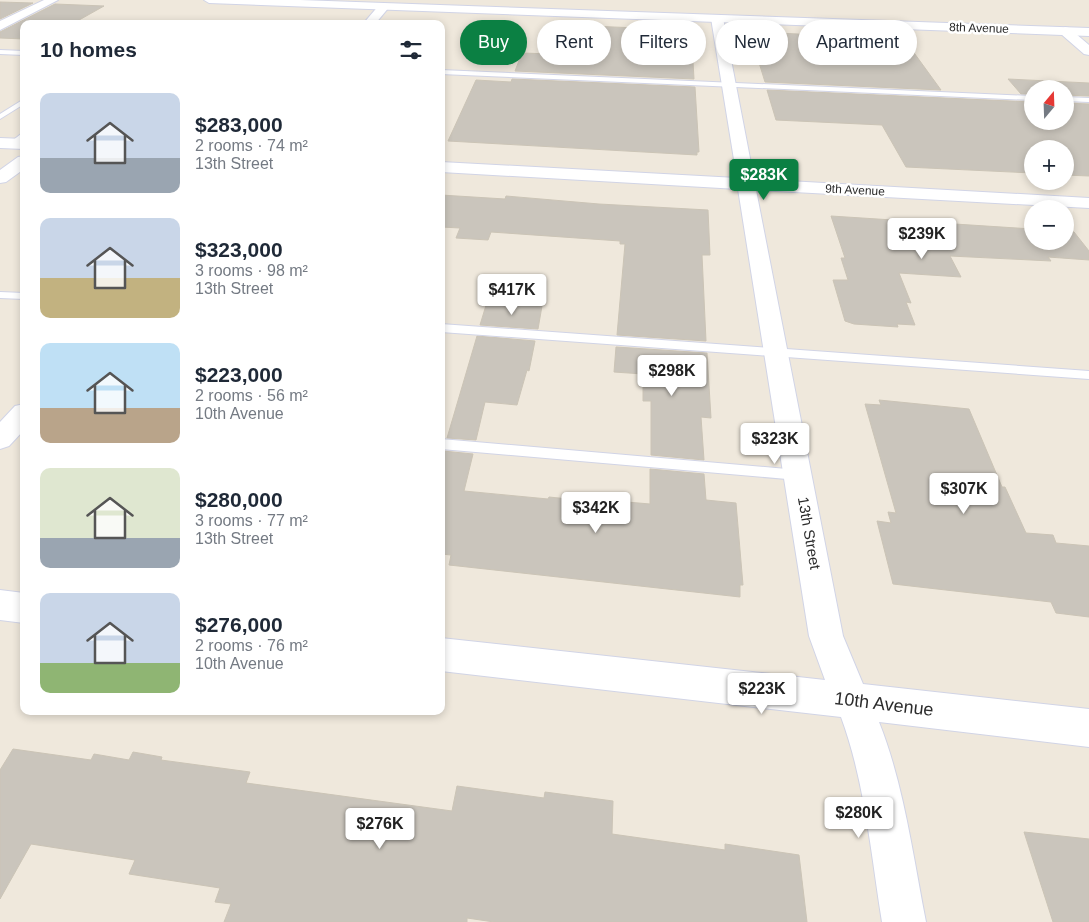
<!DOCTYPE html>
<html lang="en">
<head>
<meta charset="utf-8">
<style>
	body { margin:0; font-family:Helvetica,sans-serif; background:#f6f6f7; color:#1f2937; height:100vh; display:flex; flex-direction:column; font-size:19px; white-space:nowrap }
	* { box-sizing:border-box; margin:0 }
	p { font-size:16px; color:#747a83 }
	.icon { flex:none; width:28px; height:28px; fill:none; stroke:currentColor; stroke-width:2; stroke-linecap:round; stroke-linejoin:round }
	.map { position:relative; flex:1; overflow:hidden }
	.details { position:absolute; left:20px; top:20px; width:425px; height:695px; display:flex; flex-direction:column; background:#fff; border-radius:10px; box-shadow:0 2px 8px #0003 }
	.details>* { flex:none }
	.banner { position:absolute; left:460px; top:20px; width:475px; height:45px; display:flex; gap:10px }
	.needle { width:32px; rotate:19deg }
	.fabs { position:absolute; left:1024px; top:80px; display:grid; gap:10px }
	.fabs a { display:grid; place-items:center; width:50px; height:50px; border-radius:50%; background:#fff; box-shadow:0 2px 8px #0003; font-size:25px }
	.price { position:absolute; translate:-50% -42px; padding:0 11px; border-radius:5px; background:#fff; color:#222; font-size:16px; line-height:32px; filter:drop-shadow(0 1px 2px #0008) }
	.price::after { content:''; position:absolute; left:50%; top:30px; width:15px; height:11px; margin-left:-8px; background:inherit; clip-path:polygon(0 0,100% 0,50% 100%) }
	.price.current { background:#0b8043; color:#fff }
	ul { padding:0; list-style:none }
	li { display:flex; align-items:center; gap:15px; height:125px; padding:0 20px }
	li span { display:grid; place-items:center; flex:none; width:140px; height:100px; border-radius:10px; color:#555 }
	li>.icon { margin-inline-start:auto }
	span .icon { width:60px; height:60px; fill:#fffc; stroke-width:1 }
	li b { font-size:21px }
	h2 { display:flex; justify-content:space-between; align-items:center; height:60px; padding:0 20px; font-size:21px }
	.chip { padding:0 18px; border-radius:22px; background:#fff; box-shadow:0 2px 8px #0003; font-size:18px; line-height:45px }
	.chip.current { background:#0b8043; color:#fff }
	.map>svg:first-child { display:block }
	.building { fill:#cac5bc; stroke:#cbc4b6 }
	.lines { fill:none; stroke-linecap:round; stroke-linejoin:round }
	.lane-casing { stroke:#d1d4e6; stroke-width:2 }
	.street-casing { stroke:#d1d4e6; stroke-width:2 }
	.secondary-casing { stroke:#d1d4e6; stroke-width:2 }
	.lane { fill:#fff; fill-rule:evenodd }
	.street { fill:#fff; fill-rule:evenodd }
	.secondary { fill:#fff; fill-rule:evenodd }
	.labels { text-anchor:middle; stroke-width:5; stroke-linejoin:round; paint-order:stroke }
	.far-street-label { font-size:12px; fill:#2c2c2c; stroke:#fff }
	.street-label { font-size:15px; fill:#2c2c2c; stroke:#fff }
	.near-street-label { font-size:18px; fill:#2c2c2c; stroke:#fff }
</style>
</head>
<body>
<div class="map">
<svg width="1089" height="922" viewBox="0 0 1089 922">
	<rect width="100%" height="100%" fill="#efe8dc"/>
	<path class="building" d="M0 2 33 3 0 19Z
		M55 4 104 6 72 24H24V39L0 38V32Z
		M589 26 687 30 688 43 692 45 694 79 515 71 522 53 581 55Z
		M755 32 904 39 941 90 765 82 752 40 753 37H757Z
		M512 79 695 87 699 152H697V155L448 141 476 80 511 82Z
		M1008 79 1089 83V96L1065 95V89H1032V94H1021Z
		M767 90 1032 102V121H1065V103L1089 104V176L1065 175V149H1032V173L906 167 882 125 776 120Z
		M441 195 505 199 506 196 599 204 708 210 710 255H702L706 341 617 335 625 244H620V241L491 232 488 240 456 238 460 228 441 227Z
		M831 216 1032 229V241H1065V231L1074 232 1089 251V260L1048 257 1051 261 950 256 961 277 899 273 911 303 906 302 915 325 897 324 898 327 854 324 845 321 833 280H848L841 258H845Z
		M487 302 542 306 538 329 480 325Z
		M477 336 535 341 529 371 527 370 517 405 485 402 476 440 447 438Z
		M616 347 707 353 711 418 701 417 704 460 651 455V401H643V374L614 372Z
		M879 400 969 409 1002 487H1005L1026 533 1053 535 1056 543 1089 546V617L1056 613 1051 602 893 584 877 521 891 523 888 512 896 513 865 404 881 405Z
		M443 451 473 454 464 491 548 499 549 497 626 505 627 502 650 504V469L704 474 706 500 736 503 743 585H740V597L449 565 451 555 441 554V457Z
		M13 749 91 760 94 754 129 760 133 752 162 757 161 760 250 772 246 783 452 811 457 786 544 798 545 792 613 801 612 834 725 850V844L799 855 807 922H494L467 918V922H224L231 904 215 902 220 888 129 874 135 860 31 844 0 899V770Z
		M1024 832 1089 839V922H1053Z"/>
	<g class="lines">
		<defs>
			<path id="lane" d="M0 50 24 51V55L0 54Z
				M441 70 1032 96V100L441 74Z
				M1065 97 1089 98V102L1065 101Z
				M24 99V104L0 119V114Z
				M21 134H24V140L18 145H12V141Z
				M0 292 24 293V299L0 298Z
				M441 324 1089 371V379L441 332Z
				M441 439 798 470 803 471 805 475 803 479 798 480 441 449Z"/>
			<path id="street" d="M44 0H58L0 30V21Z
				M384 3 390 6 375 24H363L380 4Z
				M717 15 723 18 754 179 1089 198V208L756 190 843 636 863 684 1089 709V747L879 722C904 785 913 856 926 922H882C871 854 865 782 841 717L441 671V638L825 680 809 636 738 189 441 172V162L737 178 711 18Z
				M1065 27 1069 28 1089 45V55L1084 54 1061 34 1059 31Z
				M0 138 24 139V149L0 148Z
				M24 156V169L6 182 0 183V170L18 157Z
				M24 404V430L9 446 0 449V422L15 406Z
				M0 590 24 593V623L0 620Z"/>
			<path id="secondary" d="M204 0H300L1089 28V36L209 3Z"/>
		</defs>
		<use href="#lane" class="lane-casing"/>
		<use href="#street" class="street-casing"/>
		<use href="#secondary" class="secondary-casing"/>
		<use href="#lane" class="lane"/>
		<use href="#street" class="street"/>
		<use href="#secondary" class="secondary"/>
	</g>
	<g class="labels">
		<g class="far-street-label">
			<text transform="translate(979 28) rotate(2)" y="4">8th Avenue</text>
			<text transform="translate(855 190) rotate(3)" y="4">9th Avenue</text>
		</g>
		<g class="street-label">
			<text transform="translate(809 533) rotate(80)" y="5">13th Street</text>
		</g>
		<g class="near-street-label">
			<text transform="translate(884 704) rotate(7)" y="6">10th Avenue</text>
		</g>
	</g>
</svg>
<div class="fabs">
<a><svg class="needle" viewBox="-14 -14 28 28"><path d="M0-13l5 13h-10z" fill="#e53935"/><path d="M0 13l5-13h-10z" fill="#747a83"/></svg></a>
<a>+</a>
<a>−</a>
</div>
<b class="price current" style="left:764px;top:201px">$283K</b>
<b class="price" style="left:922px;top:260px">$239K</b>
<b class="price" style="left:512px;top:316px">$417K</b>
<b class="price" style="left:672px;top:397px">$298K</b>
<b class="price" style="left:775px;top:465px">$323K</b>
<b class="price" style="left:964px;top:515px">$307K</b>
<b class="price" style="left:596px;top:534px">$342K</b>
<b class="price" style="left:762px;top:715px">$223K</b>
<b class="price" style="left:859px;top:839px">$280K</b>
<b class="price" style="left:380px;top:850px">$276K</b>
<div class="banner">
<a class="chip current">Buy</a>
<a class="chip">Rent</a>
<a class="chip">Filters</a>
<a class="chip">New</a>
<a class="chip">Apartment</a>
</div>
<section class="details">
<h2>10 homes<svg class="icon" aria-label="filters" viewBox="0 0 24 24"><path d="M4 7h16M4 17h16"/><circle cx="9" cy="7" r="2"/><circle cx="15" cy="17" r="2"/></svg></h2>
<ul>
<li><span style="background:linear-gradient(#c9d6e8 65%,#9aa5b1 0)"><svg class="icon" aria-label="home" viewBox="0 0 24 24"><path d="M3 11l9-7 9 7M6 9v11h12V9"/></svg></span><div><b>$283,000</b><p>2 rooms · 74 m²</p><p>13th Street</p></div></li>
<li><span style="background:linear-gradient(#c9d6e8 60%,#c2b280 0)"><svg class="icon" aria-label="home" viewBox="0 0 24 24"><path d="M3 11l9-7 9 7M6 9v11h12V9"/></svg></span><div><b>$323,000</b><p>3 rooms · 98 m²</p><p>13th Street</p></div></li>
<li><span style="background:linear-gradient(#bfe0f5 65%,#b9a48a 0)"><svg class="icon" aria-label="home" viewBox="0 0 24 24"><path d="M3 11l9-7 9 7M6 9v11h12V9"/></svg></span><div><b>$223,000</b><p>2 rooms · 56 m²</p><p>10th Avenue</p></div></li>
<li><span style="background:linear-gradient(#dfe7d0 70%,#9aa5b1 0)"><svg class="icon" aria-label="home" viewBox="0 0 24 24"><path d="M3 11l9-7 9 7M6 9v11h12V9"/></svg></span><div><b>$280,000</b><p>3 rooms · 77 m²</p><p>13th Street</p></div></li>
<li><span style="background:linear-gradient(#c9d6e8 70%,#8fb573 0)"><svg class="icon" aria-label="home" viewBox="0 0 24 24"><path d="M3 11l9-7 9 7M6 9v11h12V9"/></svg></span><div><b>$276,000</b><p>2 rooms · 76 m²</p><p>10th Avenue</p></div></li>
</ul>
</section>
</div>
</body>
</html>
